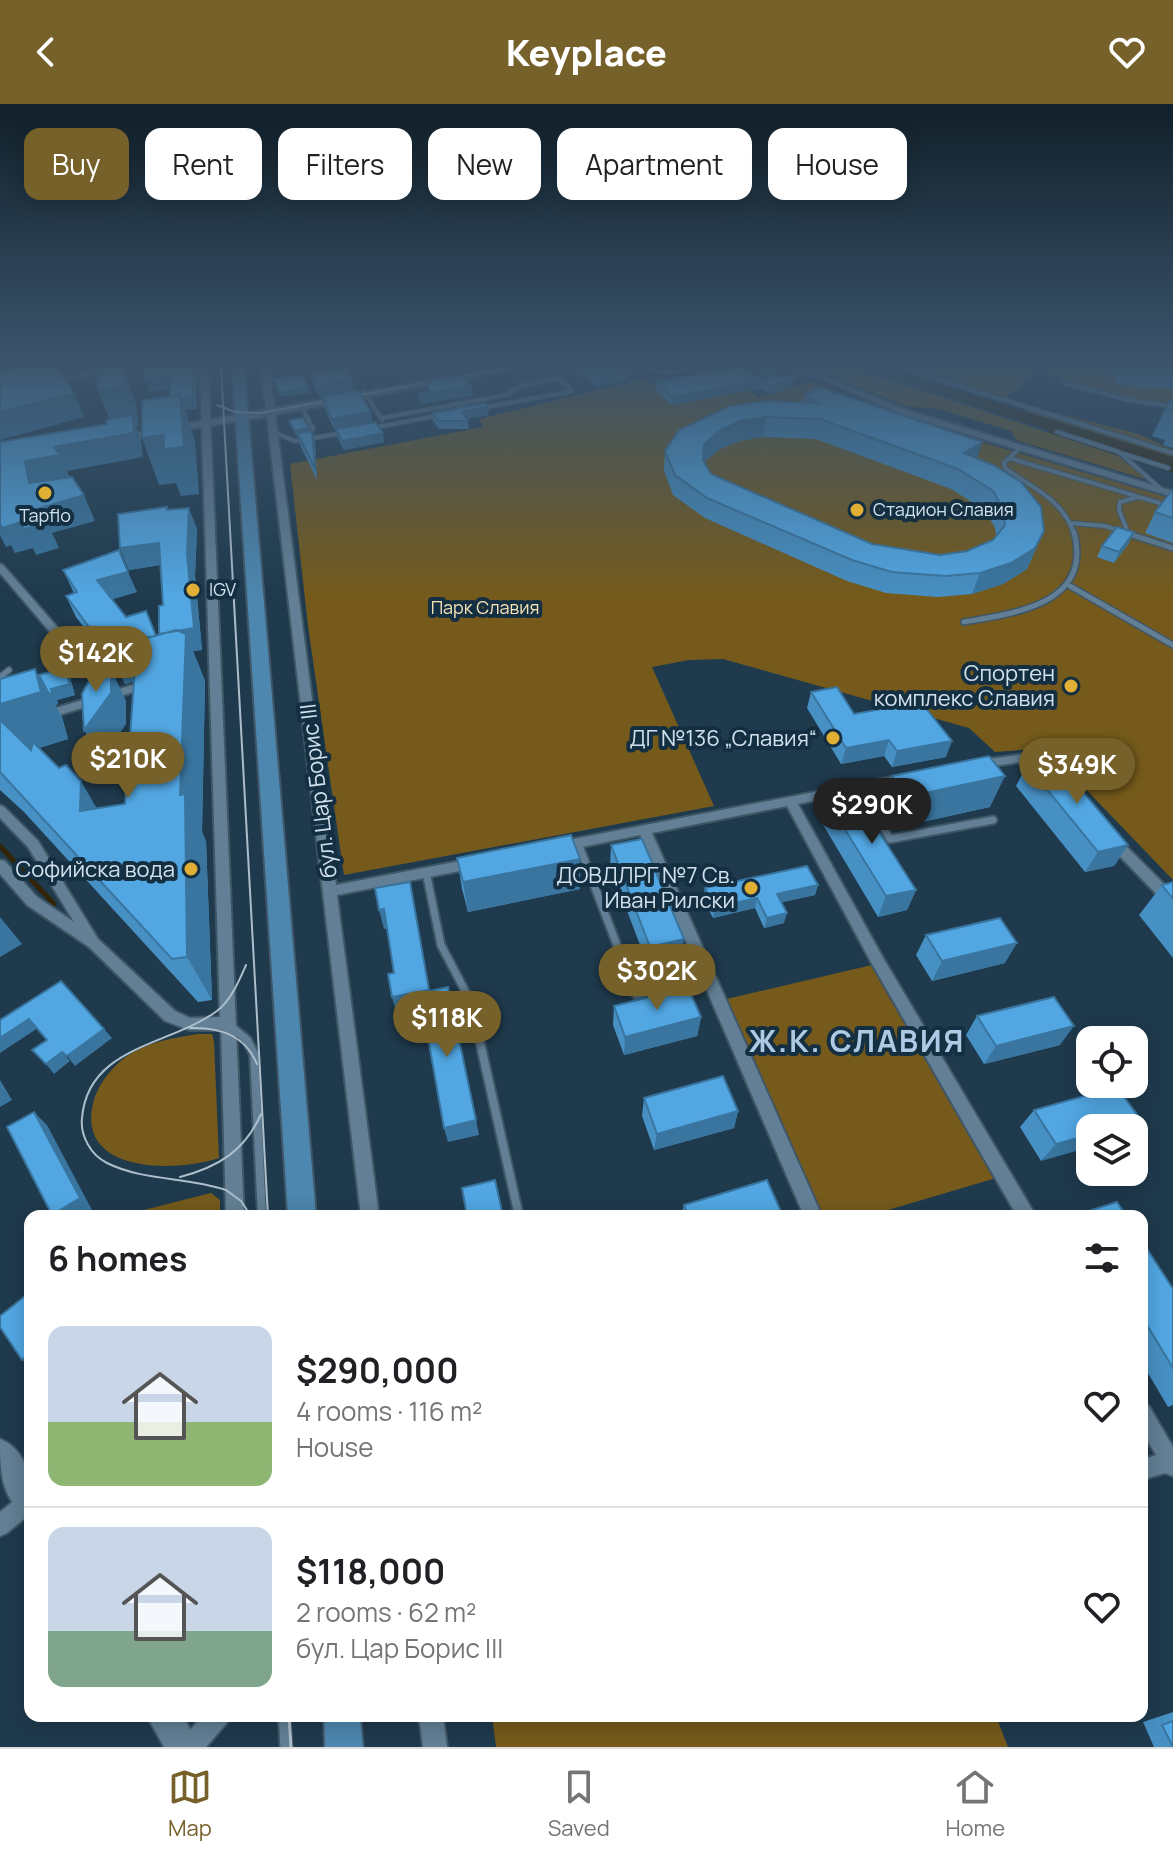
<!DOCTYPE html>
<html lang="en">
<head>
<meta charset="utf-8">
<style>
	body { margin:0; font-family:Manrope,sans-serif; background:#f6f6f6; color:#202124; height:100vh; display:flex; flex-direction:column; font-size:30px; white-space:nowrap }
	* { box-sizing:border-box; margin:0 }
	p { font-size:26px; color:#757577 }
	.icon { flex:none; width:44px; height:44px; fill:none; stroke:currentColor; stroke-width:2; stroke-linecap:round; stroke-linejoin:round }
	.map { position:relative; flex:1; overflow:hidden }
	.details { position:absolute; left:24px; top:1106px; width:1124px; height:512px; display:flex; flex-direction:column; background:#fff; border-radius:16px; box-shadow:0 4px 20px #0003 }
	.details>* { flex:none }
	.guide { position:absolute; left:24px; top:24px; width:1126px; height:72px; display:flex; gap:16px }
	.buttons { position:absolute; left:1076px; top:922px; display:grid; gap:16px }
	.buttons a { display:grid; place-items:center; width:72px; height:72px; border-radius:16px; background:#fff; box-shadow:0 4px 20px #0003; font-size:40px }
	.price { position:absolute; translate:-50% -68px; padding:0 18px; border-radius:28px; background:#77612b; color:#fff; font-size:26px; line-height:52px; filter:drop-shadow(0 2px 4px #0008) }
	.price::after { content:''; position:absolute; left:50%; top:48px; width:24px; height:18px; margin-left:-12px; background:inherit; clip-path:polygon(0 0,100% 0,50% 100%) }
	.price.selected { background:#222; color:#fff }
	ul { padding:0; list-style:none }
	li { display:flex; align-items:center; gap:24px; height:200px; padding:0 24px }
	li+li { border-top:2px solid #e0e0e0 }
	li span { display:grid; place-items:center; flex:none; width:224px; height:160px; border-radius:16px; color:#555 }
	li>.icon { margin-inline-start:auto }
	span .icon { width:96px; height:96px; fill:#fffc; stroke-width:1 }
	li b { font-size:34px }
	h2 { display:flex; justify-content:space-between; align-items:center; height:96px; padding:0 24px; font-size:34px }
	.tag { padding:0 28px; border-radius:16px; background:#fff; box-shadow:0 4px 20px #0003; font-size:28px; line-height:72px }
	.tag.selected { background:#77612b; color:#fff }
	header { display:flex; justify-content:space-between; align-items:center; height:104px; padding:0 24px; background:#77612b; color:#fff; font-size:36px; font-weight:800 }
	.tab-bar { display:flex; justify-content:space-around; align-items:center; height:112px; border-top:2px solid #e0e0e0; background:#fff; font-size:22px; color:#757577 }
	.tab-bar a { display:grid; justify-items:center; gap:4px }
	.tab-bar .selected { color:#77612b }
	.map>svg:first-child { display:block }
	.green { fill:#755a1b }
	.water { fill:#322507 }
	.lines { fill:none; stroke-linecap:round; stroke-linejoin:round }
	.stream { stroke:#322507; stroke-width:5 }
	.river { fill:#322507; fill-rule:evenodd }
	.lane-far4-casing { stroke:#3f5666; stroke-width:6 }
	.lane-far3-casing { stroke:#3f5666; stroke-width:8 }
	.lane-far2-casing { stroke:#3f5666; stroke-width:11 }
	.lane-far1-casing { stroke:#3f5666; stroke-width:12 }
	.lane-casing { stroke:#3f5666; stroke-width:15 }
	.street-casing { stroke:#3f5666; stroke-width:4 }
	.secondary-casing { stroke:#3f5666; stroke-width:4 }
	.primary-casing { stroke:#3f5666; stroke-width:4 }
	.lane-far4 { stroke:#627f95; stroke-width:4 }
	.lane-far3 { stroke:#627f95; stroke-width:5 }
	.lane-far2 { stroke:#627f95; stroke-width:7 }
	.lane-far1 { stroke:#627f95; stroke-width:8 }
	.lane { stroke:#627f95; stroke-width:11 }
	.street { fill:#627f95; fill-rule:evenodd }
	.secondary { fill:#627f95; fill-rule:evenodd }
	.primary { fill:#4d86ae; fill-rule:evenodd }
	.tram-far1 { stroke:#acbecb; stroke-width:2 }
	.tram { stroke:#acbecb; stroke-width:3 }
	.wall { fill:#4790c3; fill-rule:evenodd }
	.shaded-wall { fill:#39759f }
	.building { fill:#52a7e3; stroke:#39759f; stroke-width:2; fill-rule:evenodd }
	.poi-dot { fill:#e1af34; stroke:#152f42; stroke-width:3 }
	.labels { text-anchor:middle; stroke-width:8; stroke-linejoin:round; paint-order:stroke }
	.far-poi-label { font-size:18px; fill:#d1e1ed; stroke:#152f42; text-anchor:start }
	.far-park-label { font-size:18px; fill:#f6e2b7; stroke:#152f42 }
	.poi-label { font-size:22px; fill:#d1e1ed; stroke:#152f42; text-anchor:end }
	.street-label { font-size:22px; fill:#d1e1ed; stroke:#152f42 }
	.district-label { font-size:30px; font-weight:bold; letter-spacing:2px; fill:#accae3; stroke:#152f42 }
</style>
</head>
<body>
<header><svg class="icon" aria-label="back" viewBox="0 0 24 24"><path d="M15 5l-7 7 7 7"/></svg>Keyplace<svg class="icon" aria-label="heart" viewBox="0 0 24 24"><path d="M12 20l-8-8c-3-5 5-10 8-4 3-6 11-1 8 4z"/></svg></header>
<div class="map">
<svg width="1173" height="1643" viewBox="0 0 1173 1643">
	<rect width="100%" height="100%" fill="#1f3a4d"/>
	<path class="green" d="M807 263H849L975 304 1118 352 1148 376 1016 336 1011 327 935 304 910 303Z
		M910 263H1173V300L1133 294 1036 268 1006 294Z
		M722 265 758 294 811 277 901 314 1173 395V776L1046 644 995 648 969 624 723 555 689 556 652 563 714 702 344 771 308 522 290 360 483 323 479 315 653 273 647 280Z
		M1030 302 1138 330 1173 346V353L1025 307Z
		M872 861 996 1074 868 1112H820L722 896Z
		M197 930H212L214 938 219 1054C174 1069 73 1069 94 996 99 978 116 958 132 949 152 937 175 934 197 930Z
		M211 1089 220 1096V1112L128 1110Z
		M492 1612H996L1008 1643H496Z"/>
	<path class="water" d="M1059 318 1173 353V369L1047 328Z"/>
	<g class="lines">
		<path class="stream" d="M0 742 54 800"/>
		<path class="river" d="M859 263H885L1173 355V367Z"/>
		<defs>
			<path id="lane-far4" d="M899 263 1173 349
				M116 266 137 263
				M703 271 721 263
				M780 275 806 268
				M57 276 104 267
				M1064 279 1133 297 1173 302
				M364 287 382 316
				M302 303 313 325
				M382 314 507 291 520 282 559 274 572 287 481 304
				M371 324 442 311
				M273 328 295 337 343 329
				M1057 328 1119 348 1162 386
				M1020 344 1004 359 1005 364C1032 384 1063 395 1074 430
				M1124 350 1168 364
				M1009 354 1173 403
				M1070 419 1105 422 1129 430
				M1128 429 1119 406 1120 398 1138 393"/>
			<path id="lane-far3" d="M1123 428 1173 444
				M1070 482 1173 541
				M964 518C1016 509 1093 500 1074 428
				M0 573 9 566"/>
			<path id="lane-far2" d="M858 683 890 735 993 716
				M578 739 636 891 707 873
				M426 768 441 841 472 900"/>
			<path id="lane-far1" d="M471 898 519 1112
				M229 921 247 936 254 950 262 1112"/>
			<path id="lane" d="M284 1612 286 1643"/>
			<path id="street" d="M200 263H208L244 1112H226L221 926H189L165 917 89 843 27 801 0 770V756L5 757 37 793 74 818 28 743 0 714V701L4 703 38 737 98 835 175 907 190 914 220 913Z
				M261 263H269L336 781 475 754 482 759 475 764 337 791 379 1112H361Z
				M793 263H803L910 307 1173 387V393L904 311Z
				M0 460 3 461 108 581V587H100L0 469Z
				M149 576 153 578V582L43 616 37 612 39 609Z
				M1032 649 1036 650 1053 668 1055 671 1053 674H1045L1029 657 974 665 968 661 974 657Z
				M907 670 913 674 911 677 798 700 882 852 1036 1112H1017L872 860 787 702 652 729 822 1112H804L640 731 558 748 551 743 558 738Z
				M1111 730 1116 732 1173 789V803L1168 802 1106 738 1105 735Z
				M1142 1299 1149 1302 1173 1343V1372L1165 1369 1142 1376V1356L1156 1351 1142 1328Z
				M30 1386V1410L7 1429 0 1432V1408L23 1389Z
				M202 1612H230L226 1620 206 1643H178L182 1635Z
				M419 1612H443L447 1643H423Z"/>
			<path id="secondary" d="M504 263H526L270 312 111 338 105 334Z
				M0 1335C32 1348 30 1383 30 1412 0 1399 0 1363 0 1335Z
				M147 1612H183L200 1643H164Z"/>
			<path id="primary" d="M232 263H244L316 1112H288Z
				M324 1612H360L363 1643H325Z"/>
		</defs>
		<use href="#lane-far4" class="lane-far4-casing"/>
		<use href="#lane-far3" class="lane-far3-casing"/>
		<use href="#lane-far2" class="lane-far2-casing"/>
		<use href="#lane-far1" class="lane-far1-casing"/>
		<use href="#lane" class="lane-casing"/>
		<use href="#street" class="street-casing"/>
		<use href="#secondary" class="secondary-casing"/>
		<use href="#primary" class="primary-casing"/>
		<use href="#lane-far4" class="lane-far4"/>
		<use href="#lane-far3" class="lane-far3"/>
		<use href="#lane-far2" class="lane-far2"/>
		<use href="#lane-far1" class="lane-far1"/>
		<use href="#lane" class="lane"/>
		<use href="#street" class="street"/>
		<use href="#secondary" class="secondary"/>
		<use href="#primary" class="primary"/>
		<path class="tram-far1" d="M221 263 268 1112
			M645 263 666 269 695 263
			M217 301 235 308 261 309 513 263
			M246 861C239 877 231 896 217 907 169 942 88 942 82 1014 80 1032 91 1051 107 1059 143 1077 188 1073 226 1086L241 1097 251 1112
			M190 924C220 923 245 931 257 960
			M180 1073C218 1063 245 1047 261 1010"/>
		<path class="tram" d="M289 1612 291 1643"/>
	</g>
	<path class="wall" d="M576 263H630L629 275 596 282 585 272 578 273Z
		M758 263H773L777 271 794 275 792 283 770 290 760 284 671 301 655 286 656 278 770 274 757 268Z
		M1107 263H1173V283L1172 285 1118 281 1106 265Z
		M311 270 352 276 354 286 319 292 313 280Z
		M805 291 977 355 1044 427 1027 465 1003 480 972 490 938 493 886 489 847 477 705 414 673 391 664 367 665 347 804 299ZM763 333 816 335 951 385 986 407 995 424 996 432 993 436 967 447 940 451 872 440 711 370 704 358 720 345 739 337Z
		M322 293 372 318 334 325 324 303Z
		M1173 294V344L1163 341 1165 336 1152 332 1166 303Z
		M432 309 489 311 467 315 469 325H439L433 317Z
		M289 316 309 324 315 338 317 376 300 341 298 331 296 332Z
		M336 325 384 338 344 346 338 334Z
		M1173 387V439L1145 429 1155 408Z
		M168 406 197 425 195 472 202 546 193 547 205 577 202 728 206 737 212 896 198 898 24 708 0 686V575L39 571 64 564 70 574 75 591 57 596 58 600 55 601 62 613 68 635 39 644 97 704 125 700 134 577 125 580 109 545 102 547 76 513 66 492 74 489 63 466 137 488 112 495 126 513 156 532 160 531 163 501 160 461 129 466 120 444Z
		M1129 439 1114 459 1097 453 1102 442Z
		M811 588 854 610 946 653 892 663 884 652 841 660 807 604Z
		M1027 661 1128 741 1114 762 1085 768 1016 682Z
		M892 672 990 703 895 724 881 704Z
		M828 698 916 786 907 806 878 813 822 719Z
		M611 741 681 855 648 862 610 762Z
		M457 754 580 755V785L468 808 462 785Z
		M1173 778V854L1139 811 1162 781Z
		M818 781 815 791 782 798 784 819 764 824 755 804 713 814 703 794 705 784Z
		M926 831 1005 859 932 877 916 851Z
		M614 902 701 913 697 932 624 951 613 921Z
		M977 912 1060 941 984 960 966 931Z
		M1117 983 1041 1057 1020 1023 1034 1006Z
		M644 994 738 1007 734 1024 654 1046 642 1012Z
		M684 1101 783 1112H681Z
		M1142 1137 1173 1185V1301L1168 1303 1142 1259Z
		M1173 1608V1643H1154L1143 1618Z"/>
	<path class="shaded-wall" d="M123 263 136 300 139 323H136L141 336 143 353 67 367 71 376 84 391 95 417 52 429 59 444 36 451 33 444 15 449 11 441 6 443 0 431V419L29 379 25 357 54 343 114 327 98 286Z
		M192 263H196L197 305 185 306 195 337 199 390 181 392 176 379 159 381 142 334 174 308Z
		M578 263H585V272L578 273Z
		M630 263 629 275 596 282V270Z
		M170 273 174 285 149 288 145 276Z
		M794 275 792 283 770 290 771 282Z
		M352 276 354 286 319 292 317 282Z
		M761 276 760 284 671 301 672 293Z
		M472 283 473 292 420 300 418 290Z
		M308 284 310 289 280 293 279 288Z
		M74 289 84 313 0 336V308Z
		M488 303 489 311 463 316 462 308Z
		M371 308 372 318 334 325 332 315Z
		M766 313 763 333 739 337 720 345 702 360 704 340 722 325 741 317Z
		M309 324 310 329 296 332 294 327Z
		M312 327 315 338 317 376 315 364Z
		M383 329 384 338 344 346 342 337Z
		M982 338 976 358 964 349Z
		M189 404 197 425 195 472 202 546 193 547 205 577 202 728 206 737 212 896 187 853 180 691 159 530 187 450Z
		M1044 427 1027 465 1003 480 972 490 980 469Z
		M1134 428 1129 439 1114 459 1119 448Z
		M159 439 167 460 129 466 120 444Z
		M128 468 137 488 107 497 97 476Z
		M100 524 109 545 102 547 92 527Z
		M156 532 172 566 125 580 115 560 135 535Z
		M64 564 70 574 75 591 57 596 58 600 55 601 62 613 68 635 0 656V600L35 565 49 590Z
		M111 565 126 597V620L101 658 84 626Z
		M889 636 884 652 841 660 846 644Z
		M952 637 946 653 892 663 897 647Z
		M1005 672 990 703 895 724 906 693Z
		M81 677 108 724 80 707Z
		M1128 741 1114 762 1085 768 1098 748Z
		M580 755V785L468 808 463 778Z
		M410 778 433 904 397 911 392 893Z
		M818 781 815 791 775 800 777 790Z
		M916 786 907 806 878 813 886 792Z
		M757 794 755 804 713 814 714 804Z
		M384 805 389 824 384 825 379 806Z
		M787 809 784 819 764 824 767 814Z
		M0 813 22 840 0 853Z
		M684 835 681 855 648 862 650 843Z
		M1017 839 1005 859 932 877 942 857Z
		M701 913 697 932 624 951 625 933Z
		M29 915 38 924 0 949V934Z
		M1074 922 1060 941 984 960 996 942Z
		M104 925 112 934 75 962 67 952Z
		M62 948 70 957 54 970 46 960Z
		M0 976 12 996 0 1003Z
		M738 1007 734 1024 654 1046 657 1030Z
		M34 1008 47 1021 92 1106 83 1112 52 1111Z
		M476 1016 479 1031 448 1038 444 1024Z
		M1141 1016 1133 1024H1114Z
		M1090 1031V1043L1041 1057 1056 1040Z
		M30 1249V1260L22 1256Z"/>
	<path class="building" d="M20 263H56L74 289 0 308V266Z
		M104 263H122L125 282 98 286 96 264Z
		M142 263H192L193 293 180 294V291L170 293V273L145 276Z
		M589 263H629L596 270Z
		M736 263H740L762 275 771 274 773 267 765 263H773L775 264 777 271 794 275 771 282 761 276 672 293 656 278Z
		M1122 263H1173V270L1124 266Z
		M346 265 352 276 317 282 311 270Z
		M304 271 308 284 279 288 274 275Z
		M463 272 472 283 418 290 431 287 425 278Z
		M819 283 982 338 964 349 995 362 1021 378 1041 403 1044 427 1035 444 1011 459 980 469 945 472 892 468 852 456 707 394 675 371 665 347 679 326 730 302 765 297 818 299 805 291ZM766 313 820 315 958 365 993 387 1002 403 1005 421 993 436 967 447 940 451 872 440 711 370 703 356 704 340 722 325 741 317Z
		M358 286 371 308 332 315 322 293Z
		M180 291 184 343 164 345V331L142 334V296Z
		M1173 294V305L1166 303Z
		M485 299 488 303 462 308 468 317H438L432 309Z
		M132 311 134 329 54 343 60 351 25 357 29 379 72 373 84 391 40 404 47 418 24 425 21 418 2 424 0 420V338L107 320 106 316Z
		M303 314 309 324 294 327 289 316Z
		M376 318 383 329 342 337 336 325Z
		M312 327 315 364 297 329Z
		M1172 386 1173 387V414L1155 408Z
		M167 403V406L189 404 187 450 194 524 159 530V502L163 501 159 439 120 444 118 410Z
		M1117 423 1134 428 1119 448 1102 442Z
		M119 446 128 468 97 476 126 513 146 507 156 532 135 535 139 536 137 537 136 553 115 560 100 524 92 527 66 492 77 488 63 466Z
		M176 526 186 530 180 691 185 690 187 853 172 855 0 668V617H1L31 646 33 638 59 664 66 661 81 677 80 707 125 700 137 537Z
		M64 564 70 580 51 585 52 589 49 590 39 571Z
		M35 565 41 588 0 600V575Z
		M111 565V589L84 626 82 590 94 567Z
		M837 583 854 610 921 598 952 637 897 647 889 636 846 644 811 588Z
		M989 652 1005 672 906 693 892 672Z
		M1055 655 1128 741 1098 748 1027 661Z
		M856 692 916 786 886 792 828 698Z
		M571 731 580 755 463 778 457 754Z
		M642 735 684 835 650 843 611 741Z
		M807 762 818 781 777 790 787 809 767 814 757 794 714 804 705 784Z
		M410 778 429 886 392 893 388 870 394 869 384 805 379 806 375 784Z
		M1173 778V795L1162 781Z
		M1000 814 1017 839 942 857 926 831Z
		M61 877 104 925 67 952 62 948 46 960 32 946 47 936 29 915 0 934V916Z
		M448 883 476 1016 444 1024 420 889Z
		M688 883 701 913 625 933 614 902Z
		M1054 893 1074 922 996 942 977 912Z
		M723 972 738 1007 657 1030 644 994Z
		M1117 983 1141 1016 1114 1024H1090V1031L1056 1040 1034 1006Z
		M34 1008 80 1094 52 1111 7 1023Z
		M495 1076 503 1112H467L462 1084Z
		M767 1076 783 1112H688L684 1101Z
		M1117 1098 1126 1112H1080L1079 1110Z
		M1142 1137 1173 1185V1264L1142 1213Z
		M30 1188V1249L22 1256 0 1223V1212Z
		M1173 1617V1643L1162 1621Z"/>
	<linearGradient id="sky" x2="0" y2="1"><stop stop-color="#11202a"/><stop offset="0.53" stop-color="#3c556d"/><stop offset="1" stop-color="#3c556d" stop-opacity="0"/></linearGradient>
	<rect width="1173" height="493" fill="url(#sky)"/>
	<g class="poi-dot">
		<circle cx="45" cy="389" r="8"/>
		<circle cx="857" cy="406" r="8"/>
		<circle cx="193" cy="486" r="8"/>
		<circle cx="1071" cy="582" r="8"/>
		<circle cx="833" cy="634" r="8"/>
		<circle cx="191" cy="765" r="8"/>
		<circle cx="751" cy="784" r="8"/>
	</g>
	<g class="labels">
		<g class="far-poi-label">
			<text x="873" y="412">Стадион Славия</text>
			<text x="45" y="418" text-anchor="middle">Tapflo</text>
			<text x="209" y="492">IGV</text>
		</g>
		<g class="far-park-label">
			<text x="485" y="510">Парк Славия</text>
		</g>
		<g class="poi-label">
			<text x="1055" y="577">Спортен<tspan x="1055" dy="25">комплекс Славия</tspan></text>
			<text x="817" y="642">ДГ №136 „Славия“</text>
			<text x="175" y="773">Софийска вода</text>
			<text x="735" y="779">ДОВДЛРГ №7 Св.<tspan x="735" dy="25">Иван Рилски</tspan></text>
		</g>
		<g class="street-label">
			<text transform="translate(318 687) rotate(-97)" y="8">бул. Цар Борис III</text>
		</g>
		<g class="district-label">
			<text x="857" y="948">Ж.К. СЛАВИЯ</text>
		</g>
	</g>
</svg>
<div class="buttons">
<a><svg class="icon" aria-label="locate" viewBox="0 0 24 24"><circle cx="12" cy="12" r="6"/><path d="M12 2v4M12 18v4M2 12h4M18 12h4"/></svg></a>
<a><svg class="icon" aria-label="layers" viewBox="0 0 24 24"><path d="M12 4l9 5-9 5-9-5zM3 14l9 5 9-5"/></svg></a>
</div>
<b class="price" style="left:96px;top:590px">$142K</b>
<b class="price" style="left:128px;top:696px">$210K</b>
<b class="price" style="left:1077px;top:702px">$349K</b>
<b class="price selected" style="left:872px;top:742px">$290K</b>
<b class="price" style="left:657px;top:908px">$302K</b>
<b class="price" style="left:447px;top:955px">$118K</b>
<div class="guide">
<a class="tag selected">Buy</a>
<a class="tag">Rent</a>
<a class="tag">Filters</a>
<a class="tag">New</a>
<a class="tag">Apartment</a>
<a class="tag">House</a>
</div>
<section class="details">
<h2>6 homes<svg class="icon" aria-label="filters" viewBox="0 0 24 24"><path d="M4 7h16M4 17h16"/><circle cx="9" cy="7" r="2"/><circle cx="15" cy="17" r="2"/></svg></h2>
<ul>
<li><span style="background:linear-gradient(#c9d6e8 60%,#8fb573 0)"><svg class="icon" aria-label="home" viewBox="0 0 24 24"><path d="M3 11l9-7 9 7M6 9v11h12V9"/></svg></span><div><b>$290,000</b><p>4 rooms · 116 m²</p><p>House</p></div><svg class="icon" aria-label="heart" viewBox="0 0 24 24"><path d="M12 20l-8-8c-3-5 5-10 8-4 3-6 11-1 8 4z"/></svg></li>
<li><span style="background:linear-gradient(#c9d6e8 65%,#7fa58c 0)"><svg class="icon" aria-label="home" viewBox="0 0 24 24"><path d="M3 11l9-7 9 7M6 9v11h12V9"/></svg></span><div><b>$118,000</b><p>2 rooms · 62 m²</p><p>бул. Цар Борис III</p></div><svg class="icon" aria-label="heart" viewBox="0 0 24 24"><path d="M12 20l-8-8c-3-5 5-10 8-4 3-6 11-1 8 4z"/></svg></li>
</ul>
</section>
</div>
<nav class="tab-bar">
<a class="selected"><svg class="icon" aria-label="map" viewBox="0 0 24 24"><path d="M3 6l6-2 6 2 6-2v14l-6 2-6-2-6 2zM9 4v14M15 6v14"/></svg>Map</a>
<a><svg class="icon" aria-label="saved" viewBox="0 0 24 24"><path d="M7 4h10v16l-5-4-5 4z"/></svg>Saved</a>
<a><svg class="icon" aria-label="home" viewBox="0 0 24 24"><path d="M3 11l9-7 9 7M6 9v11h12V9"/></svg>Home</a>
</nav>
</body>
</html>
